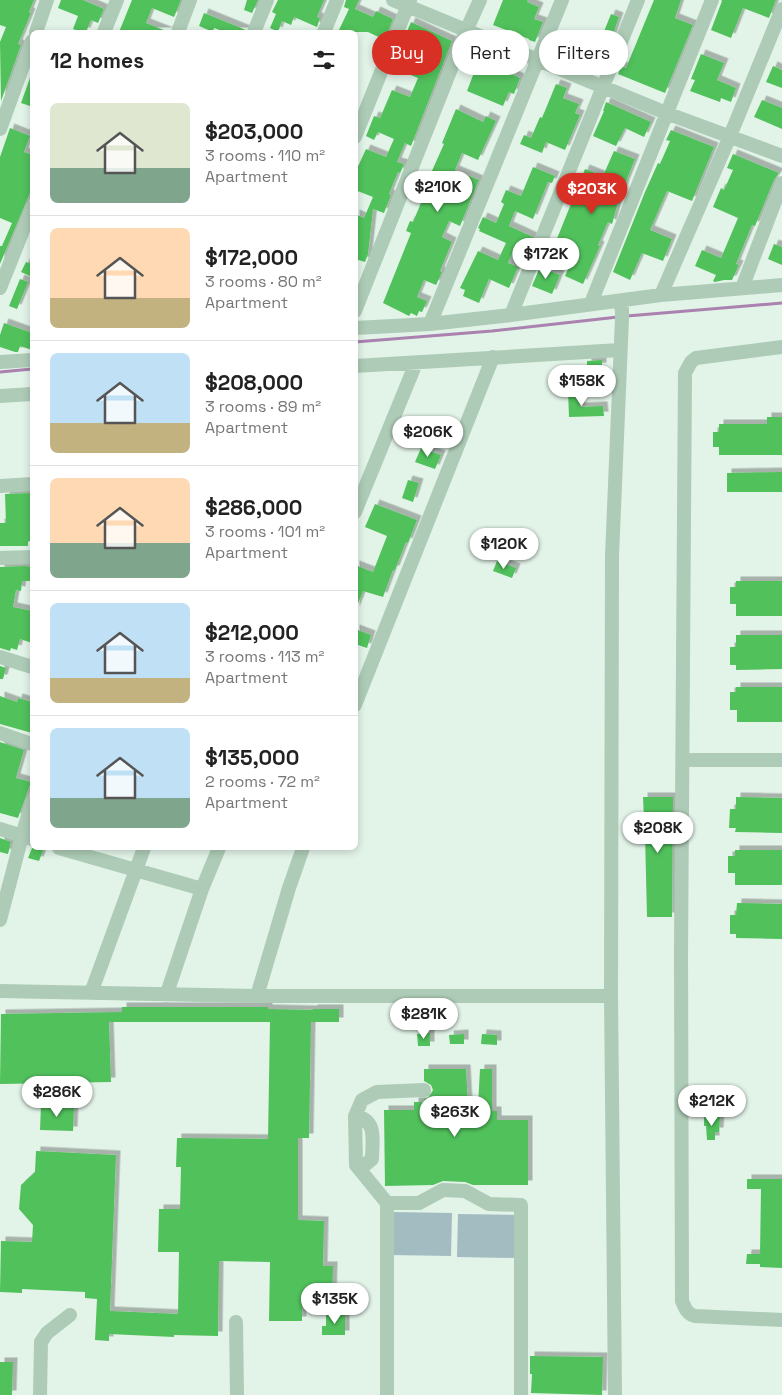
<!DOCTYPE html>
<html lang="en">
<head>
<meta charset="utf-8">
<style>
	body { margin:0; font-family:"Space Grotesk",sans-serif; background:#f2f2f2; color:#222; height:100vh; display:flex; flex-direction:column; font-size:19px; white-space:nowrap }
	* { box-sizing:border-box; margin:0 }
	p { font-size:16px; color:#767676 }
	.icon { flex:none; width:28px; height:28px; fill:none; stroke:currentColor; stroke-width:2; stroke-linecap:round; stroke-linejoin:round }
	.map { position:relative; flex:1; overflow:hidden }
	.sheet { position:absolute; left:30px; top:30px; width:328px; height:820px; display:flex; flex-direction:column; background:#fff; border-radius:8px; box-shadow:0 2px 8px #0003 }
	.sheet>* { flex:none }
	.banner { position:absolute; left:372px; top:30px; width:334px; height:45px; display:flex; gap:10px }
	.price { position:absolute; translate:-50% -42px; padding:0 11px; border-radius:18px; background:#fff; color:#222; font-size:16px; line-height:32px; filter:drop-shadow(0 1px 2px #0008) }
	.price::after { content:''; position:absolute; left:50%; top:30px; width:15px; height:11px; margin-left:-8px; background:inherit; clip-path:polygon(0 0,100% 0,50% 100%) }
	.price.on { background:#d93025; color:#fff }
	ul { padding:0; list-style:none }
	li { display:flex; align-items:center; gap:15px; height:125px; padding:0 20px }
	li+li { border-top:1px solid #e0e0e0 }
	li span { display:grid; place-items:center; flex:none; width:140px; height:100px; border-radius:8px; color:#555 }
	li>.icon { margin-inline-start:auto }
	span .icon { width:60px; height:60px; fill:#fffc; stroke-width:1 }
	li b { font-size:21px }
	h2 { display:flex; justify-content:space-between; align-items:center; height:60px; padding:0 20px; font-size:21px }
	.chip { padding:0 18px; border-radius:22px; background:#fff; box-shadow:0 2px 8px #0003; font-size:18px; line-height:45px }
	.chip.on { background:#d93025; color:#fff }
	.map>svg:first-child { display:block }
	.green { fill:#a2bcc2 }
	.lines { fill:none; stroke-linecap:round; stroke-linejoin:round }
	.stream { stroke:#aa81af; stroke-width:3 }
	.building { fill:#51c15b; filter:url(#shadow) }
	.minor { stroke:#adcbb6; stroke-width:14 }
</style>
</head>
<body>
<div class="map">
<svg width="782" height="1395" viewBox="0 0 782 1395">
	<defs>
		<filter id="shadow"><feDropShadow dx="4.5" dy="-4.5" stdDeviation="0" flood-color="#0004"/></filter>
	</defs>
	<rect width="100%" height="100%" fill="#e2f3e8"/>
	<path class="green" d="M392 1212 452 1213 451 1256 391 1255Z
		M458 1214 518 1215 517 1258 457 1257Z"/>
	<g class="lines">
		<path class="stream" d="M627 316 782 303
			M355 342 492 331 618 317
			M0 372 32 369"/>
	</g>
	<path class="building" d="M0 0H34L29 12 31 13 18 44 21 45 1 101 0 42 6 27 0 25Z
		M61 0H83L104 9 98 23 91 20 86 32H81L73 29 78 16 58 8Z
		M132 0H181L174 17 152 8 146 23 169 32H119Z
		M247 0H258L252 13 244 10Z
		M278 0H324L317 17 320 18 317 27 294 17 291 25 282 21 278 32 270 28 276 14 272 12Z
		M346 0H359L355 9 373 17 376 11 393 19 385 40 368 32H338L349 9 344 7Z
		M503 0H528L527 2 539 7 534 19 543 22 535 42 529 40V39L493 25Z
		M654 0H681L675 18 693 25 665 93 618 74 621 66 626 68Z
		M721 0H776L769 18 743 8 731 38 711 30 722 1Z
		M204 13 246 30 245 32H225L214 28 213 32 199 26Z
		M611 14 619 17 610 43 601 39Z
		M411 22 452 41 411 146 405 143 397 162 404 164 400 173 398 172 389 194 391 195 384 213 373 209 368 254 365 262 355 259V214L364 218 373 197 355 190V173L366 149 386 157 394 139 378 132 374 140 366 136 374 116 380 118 392 90 410 97 418 78 396 69 406 44 402 43Z
		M479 51 514 65 511 74 520 78 514 94 509 92 503 106 467 91 478 62 475 61Z
		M701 54 724 63 717 80 736 88 731 102 721 98 720 102 690 91 695 80 691 79Z
		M773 66 782 70V88L766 82Z
		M31 75 32 101 30 106 21 103Z
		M556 84 567 88 563 98 579 104 575 113 580 115 565 150 546 142 542 153 520 144 524 135 531 138 540 117 542 118Z
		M762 100 782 108V129L754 117Z
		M606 102 651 122 644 137 625 128 616 146 593 136 604 111H603Z
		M456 109 483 122 486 116 496 121 478 160 462 153 455 170 479 180 460 226 449 221 442 237 452 242 440 271 442 272 436 285 424 280 417 297 427 301 422 312 419 311 417 316 411 313 409 316 383 303 411 233 406 231 410 221 413 222 426 191 432 174 431 173 444 144 442 143Z
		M10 128 30 136 24 152 32 155V188L0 264V246H2L12 223 0 218V157Z
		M671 130 714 147 692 201 667 191 650 230 672 239 663 261 642 253 630 280 613 272 645 192 658 163 660 164 670 141 666 140Z
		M614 151 635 159 619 199 612 224 608 222 598 245 600 246 583 284 565 276 572 260 552 251 585 169 603 176Z
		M733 154 779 173 774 180 755 226 752 225 736 264 739 265 732 280H724L715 282 713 281 716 275 695 266 702 250 721 258 738 218 713 207 721 188 724 190 733 170 727 168Z
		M533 167 555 176 552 183 548 182 533 219 515 211 509 226 533 237 528 247 517 242 508 263 518 267 509 288 489 279 479 303 463 296 465 290 460 288 478 251 498 260 506 243 479 231 480 229 478 228 483 217 496 223 504 204 501 202 506 190 521 196Z
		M774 244 782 247V265L768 259Z
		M26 262 32 264 30 276 21 272Z
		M540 267 560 275 552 294 532 286Z
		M20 279 28 282 17 309 9 306Z
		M4 323 32 333V350L20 346 18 352H15L0 347V335Z
		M602 360V367L587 368V361Z
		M568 391H579L580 407 603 406 604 416 569 417Z
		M767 417H782V455H719V447H713V432H719V424H767Z
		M421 448 441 455 435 469 415 462Z
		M782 472V492H727V473Z
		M408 480 419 483 413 502 402 498Z
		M32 493V541H28V546H0V523H6L5 494Z
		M375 504 417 520 408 543 406 542 395 570H393L383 597 363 591 355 611V565L373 572 387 536 365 527Z
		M497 561 516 568 512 578 493 571Z
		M25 566 32 567V581H22L21 591 16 590 13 607 32 611V643L20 639 17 650 11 648 10 651 0 648V567Z
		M736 581H782V616H736V604H730V587H736Z
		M355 629 371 635 367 648 355 644Z
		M736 635H782V669L736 670V665H730V647H736Z
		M0 666 6 668 3 679H0Z
		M736 687H782V722H737V710H730V692H736Z
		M0 696 17 702 18 698 32 702V733L0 724Z
		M0 742 24 750 16 778 31 782 18 818 0 813Z
		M643 797H673L672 917H647L645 834H635V820H644Z
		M736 797 782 798V833L735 832 736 828H729L730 809H736Z
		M0 838 11 842 8 854 0 852Z
		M32 848H44L39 861 28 858Z
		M735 850H782V885H735V873H728V856H735Z
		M737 903 782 904V939L736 938V934H730V915H736Z
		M122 1007H268V1009L313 1010V1009H339V1022H311L309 1138H298V1220L324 1221 323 1266H333L332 1307 302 1306V1321H269L270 1262 219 1261 218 1336 174 1335V1337L109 1334V1341L95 1340 97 1299 85 1298V1292L22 1289V1293L0 1292 1 1241 32 1242 33 1225 19 1209 21 1185 35 1172 36 1151 116 1155 110 1311 178 1314 179 1252H158L159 1209H180L181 1167H176L177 1138 268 1139 270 1022H109L111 1082 0 1084 1 1014 122 1012Z
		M430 1033V1046H418L417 1034Z
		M464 1034V1044H450L449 1035Z
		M482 1034 497 1035V1045L481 1044Z
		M424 1069H466L468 1106H478L480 1069H492V1111H497V1120H528V1185H473L465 1182 443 1181 433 1185 385 1186 384 1110H414V1102H424V1099L429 1097 433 1090 431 1085 424 1081Z
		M41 1105 74 1107 73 1131 40 1130Z
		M704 1117H720L719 1132H715V1140H707L706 1126H704Z
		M747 1179H782V1268L760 1267V1264H746L747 1254H760L761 1189H747Z
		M326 1315H345V1335H322V1326H326Z
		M530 1356 603 1357 602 1395 531 1393 532 1374H530Z
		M0 1362H13L12 1395H0Z"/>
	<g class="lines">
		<path class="minor" d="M393 0 666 113 782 156
			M36 32 47 0
			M104 32 117 0
			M178 32 190 0
			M254 32 267 0
			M324 32 337 0
			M0 129 32 41
			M355 137 410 0
			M0 288 32 208
			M742 288 782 183
			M661 295 730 136 782 9
			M591 303 712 0
			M355 311 466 31 480 0
			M511 315 638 0
			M430 324 562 0
			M355 328 430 324 511 315 661 295 782 285
			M782 347 696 358 691 362 685 373 681 954 682 1301C685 1308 687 1314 695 1316L782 1320
			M0 362 32 360
			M355 366 620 350
			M0 396 32 394
			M0 486 32 484
			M355 512 416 363
			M0 558 32 557
			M0 657 32 667
			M355 705 493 357
			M0 733 32 744
			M683 760H782
			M0 829 32 839
			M59 848 202 889
			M0 920 22 836 32 802
			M0 991 257 996H611
			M91 993 144 848
			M166 996 202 889 219 848
			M257 996 289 888 303 848
			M355 1116C378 1120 372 1141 372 1159L366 1164 356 1165
			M387 1203 356 1165 355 1116 362 1100 377 1092 424 1090
			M236 1322 237 1395
			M40 1395 41 1342 47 1333 70 1315
			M387 1395V1203H419L443 1190 465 1191 489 1204 521 1205V1395
			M615 1395 611 996 612 556 622 318V309L618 301"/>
	</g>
</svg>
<b class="price" style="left:438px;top:213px">$210K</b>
<b class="price on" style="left:592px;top:215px">$203K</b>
<b class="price" style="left:546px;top:280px">$172K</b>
<b class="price" style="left:582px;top:407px">$158K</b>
<b class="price" style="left:428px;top:458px">$206K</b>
<b class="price" style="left:504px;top:570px">$120K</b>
<b class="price" style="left:658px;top:854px">$208K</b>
<b class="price" style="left:424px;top:1040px">$281K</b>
<b class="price" style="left:57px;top:1118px">$286K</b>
<b class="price" style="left:712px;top:1127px">$212K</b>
<b class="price" style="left:455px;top:1138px">$263K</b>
<b class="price" style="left:335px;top:1325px">$135K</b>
<div class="banner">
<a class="chip on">Buy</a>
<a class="chip">Rent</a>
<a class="chip">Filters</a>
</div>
<section class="sheet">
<h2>12 homes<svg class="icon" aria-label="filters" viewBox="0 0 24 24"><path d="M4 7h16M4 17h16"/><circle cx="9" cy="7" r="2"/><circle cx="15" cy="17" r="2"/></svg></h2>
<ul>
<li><span style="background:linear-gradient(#dfe7d0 65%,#7fa58c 0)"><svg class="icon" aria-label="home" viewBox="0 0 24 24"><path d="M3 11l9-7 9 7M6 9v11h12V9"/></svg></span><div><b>$203,000</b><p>3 rooms · 110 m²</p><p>Apartment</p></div></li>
<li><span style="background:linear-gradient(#ffd9b3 70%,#c2b280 0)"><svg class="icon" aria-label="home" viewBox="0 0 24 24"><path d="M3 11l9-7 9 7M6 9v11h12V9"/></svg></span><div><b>$172,000</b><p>3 rooms · 80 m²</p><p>Apartment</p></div></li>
<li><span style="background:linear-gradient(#bfe0f5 70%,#c2b280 0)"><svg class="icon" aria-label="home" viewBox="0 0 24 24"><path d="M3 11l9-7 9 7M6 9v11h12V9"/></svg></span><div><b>$208,000</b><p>3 rooms · 89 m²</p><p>Apartment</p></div></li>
<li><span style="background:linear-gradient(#ffd9b3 65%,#7fa58c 0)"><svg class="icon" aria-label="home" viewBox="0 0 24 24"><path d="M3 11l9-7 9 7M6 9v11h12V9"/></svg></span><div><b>$286,000</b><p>3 rooms · 101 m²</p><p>Apartment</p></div></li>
<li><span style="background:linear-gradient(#bfe0f5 75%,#c2b280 0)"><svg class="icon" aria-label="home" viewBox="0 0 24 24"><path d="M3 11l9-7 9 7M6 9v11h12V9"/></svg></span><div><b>$212,000</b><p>3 rooms · 113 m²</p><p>Apartment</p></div></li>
<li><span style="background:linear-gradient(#bfe0f5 70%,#7fa58c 0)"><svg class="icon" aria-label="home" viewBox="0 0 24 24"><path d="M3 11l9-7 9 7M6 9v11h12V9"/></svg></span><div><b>$135,000</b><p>2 rooms · 72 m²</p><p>Apartment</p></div></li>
</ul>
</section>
</div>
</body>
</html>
